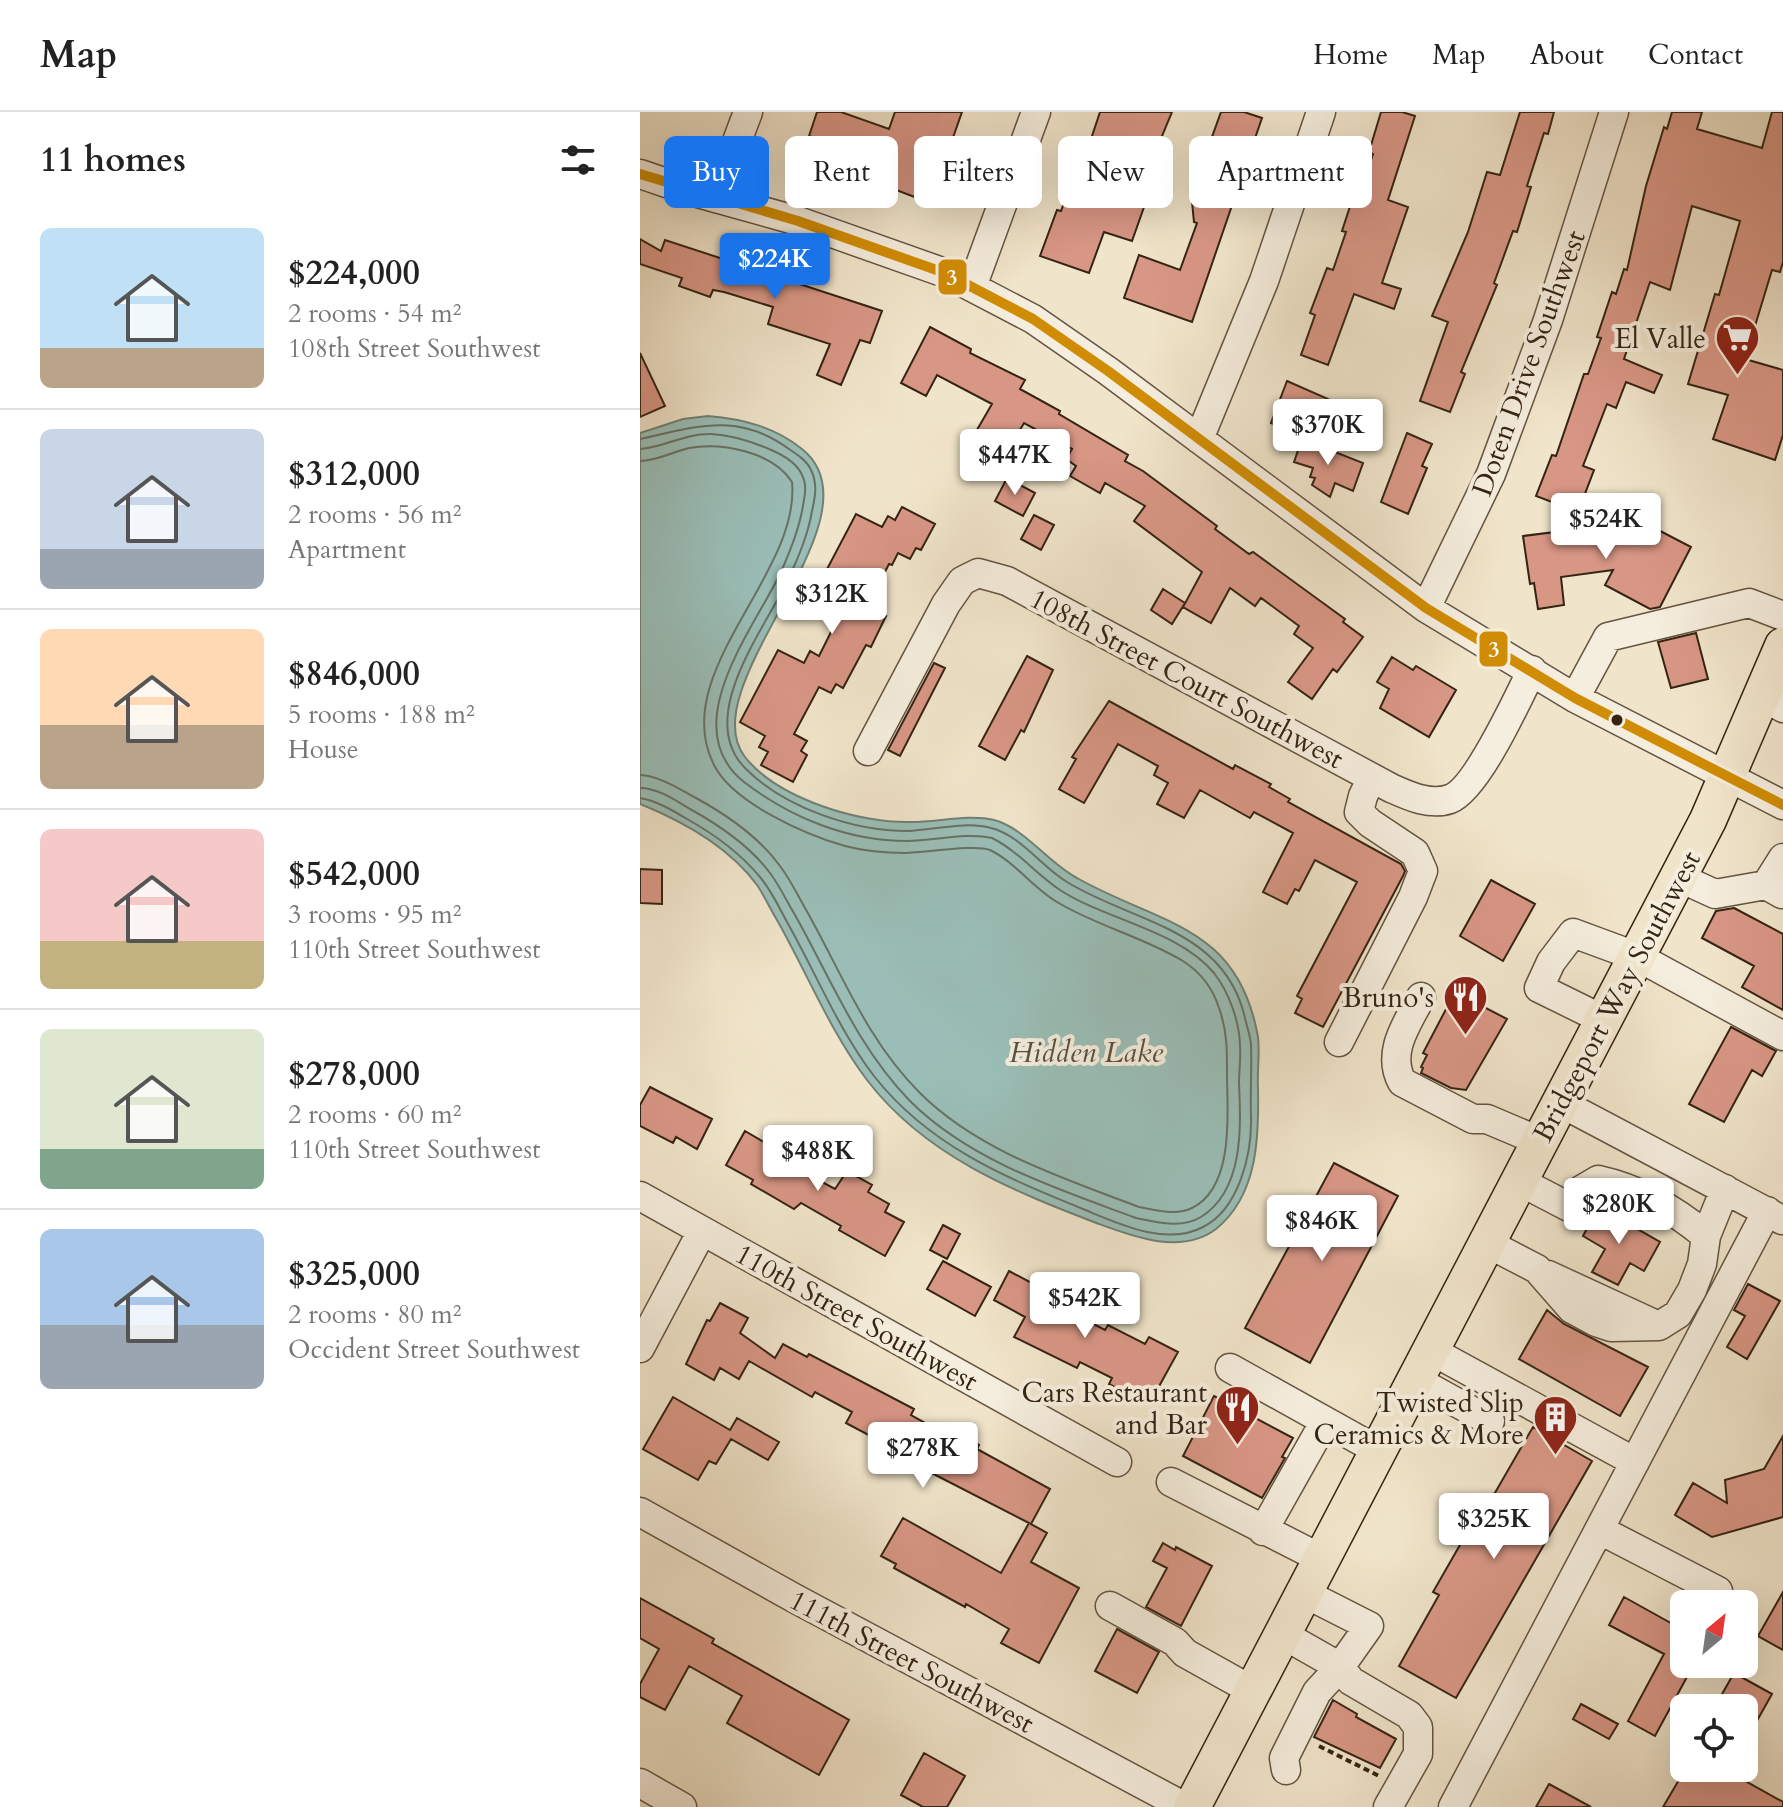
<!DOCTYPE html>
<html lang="en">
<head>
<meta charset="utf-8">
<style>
	body { margin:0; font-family:Cardo,serif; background:#f6f6f6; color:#222; height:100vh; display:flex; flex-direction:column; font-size:30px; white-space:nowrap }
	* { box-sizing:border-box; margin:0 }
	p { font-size:26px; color:#767676 }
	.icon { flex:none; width:44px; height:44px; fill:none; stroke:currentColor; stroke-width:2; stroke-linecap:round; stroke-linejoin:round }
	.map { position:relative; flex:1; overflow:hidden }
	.sheet { display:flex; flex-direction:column; background:#fff; width:640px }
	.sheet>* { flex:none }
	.hud { position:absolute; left:24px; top:24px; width:760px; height:72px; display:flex; gap:16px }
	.needle { width:52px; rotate:29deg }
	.controls { position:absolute; left:1030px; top:1478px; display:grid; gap:16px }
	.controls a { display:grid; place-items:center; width:88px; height:88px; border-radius:12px; background:#fff; box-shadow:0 8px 32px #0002; font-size:40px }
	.price { position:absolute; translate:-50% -68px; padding:0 18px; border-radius:8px; background:#fff; color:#222; font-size:26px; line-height:52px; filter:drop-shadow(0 2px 4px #0008) }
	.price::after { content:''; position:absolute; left:50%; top:48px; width:24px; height:18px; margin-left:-12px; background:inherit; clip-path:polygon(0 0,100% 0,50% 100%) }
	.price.selected { background:#1a73e8; color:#fff }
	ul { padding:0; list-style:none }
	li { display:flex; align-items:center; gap:24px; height:200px; padding:0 40px }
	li+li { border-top:2px solid #e0e0e0 }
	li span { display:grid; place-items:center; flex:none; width:224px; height:160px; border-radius:12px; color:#555 }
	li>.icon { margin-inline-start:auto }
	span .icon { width:96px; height:96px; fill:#fffc; stroke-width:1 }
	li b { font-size:34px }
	h2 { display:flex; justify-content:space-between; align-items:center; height:96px; padding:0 40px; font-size:34px }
	.chip { padding:0 28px; border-radius:12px; background:#fff; box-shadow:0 8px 32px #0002; font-size:28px; line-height:72px }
	.chip.selected { background:#1a73e8; color:#fff }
	header { display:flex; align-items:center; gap:48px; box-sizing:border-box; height:112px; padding:0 40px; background:#fff; border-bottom:2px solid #e0e0e0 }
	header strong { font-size:38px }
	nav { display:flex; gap:44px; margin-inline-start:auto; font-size:28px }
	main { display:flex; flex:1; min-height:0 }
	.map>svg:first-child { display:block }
	.water { fill:#9abeb7; stroke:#728075; stroke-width:2 }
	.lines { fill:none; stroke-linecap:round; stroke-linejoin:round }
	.shore { stroke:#687165; stroke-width:2 }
	.building { fill:#d89685; stroke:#352413; stroke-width:2 }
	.minor-casing { stroke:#645441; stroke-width:31 }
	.major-casing { stroke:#352413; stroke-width:39 }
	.path { stroke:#352413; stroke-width:4; stroke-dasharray:6 4; stroke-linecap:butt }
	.minor { stroke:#f5eddd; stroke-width:28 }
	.major { stroke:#f0e4ca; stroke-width:36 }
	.bus-1-casing { stroke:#f5eddd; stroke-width:16 }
	.bus-1 { stroke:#d08c04; stroke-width:10 }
	.bus-dot { fill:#352413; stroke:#f5eddd; stroke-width:3 }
	.labels { text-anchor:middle; stroke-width:8; stroke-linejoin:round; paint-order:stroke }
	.poi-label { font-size:28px; fill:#352413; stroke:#f5eddd; text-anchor:end }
	.street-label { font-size:28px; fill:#352413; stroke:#f5eddd }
	.water-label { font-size:30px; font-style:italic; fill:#535244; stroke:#f5eddd }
	.line-badge { stroke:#f5eddd; stroke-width:3 }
	.badge-label { font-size:22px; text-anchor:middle; font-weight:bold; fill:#fff }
</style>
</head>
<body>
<header>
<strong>Map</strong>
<nav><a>Home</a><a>Map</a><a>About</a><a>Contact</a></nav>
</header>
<main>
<section class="sheet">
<h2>11 homes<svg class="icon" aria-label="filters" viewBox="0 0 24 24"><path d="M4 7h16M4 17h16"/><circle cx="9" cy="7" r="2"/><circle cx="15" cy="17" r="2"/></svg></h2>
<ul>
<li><span style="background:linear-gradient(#bfe0f5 75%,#b9a48a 0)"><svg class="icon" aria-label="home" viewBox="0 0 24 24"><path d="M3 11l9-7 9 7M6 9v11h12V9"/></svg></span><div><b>$224,000</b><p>2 rooms · 54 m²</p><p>108th Street Southwest</p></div></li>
<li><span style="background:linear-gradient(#c9d6e8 75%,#9aa5b1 0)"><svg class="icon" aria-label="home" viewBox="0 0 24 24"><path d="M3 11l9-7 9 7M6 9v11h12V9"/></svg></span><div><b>$312,000</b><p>2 rooms · 56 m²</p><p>Apartment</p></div></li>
<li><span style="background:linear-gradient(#ffd9b3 60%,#b9a48a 0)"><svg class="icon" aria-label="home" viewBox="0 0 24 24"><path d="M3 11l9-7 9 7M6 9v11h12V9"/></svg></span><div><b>$846,000</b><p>5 rooms · 188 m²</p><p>House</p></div></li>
<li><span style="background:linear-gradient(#f6c9c9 70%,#c2b280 0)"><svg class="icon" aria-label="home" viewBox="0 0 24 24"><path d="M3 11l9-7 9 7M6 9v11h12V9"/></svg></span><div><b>$542,000</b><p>3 rooms · 95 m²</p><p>110th Street Southwest</p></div></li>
<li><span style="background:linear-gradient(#dfe7d0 75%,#7fa58c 0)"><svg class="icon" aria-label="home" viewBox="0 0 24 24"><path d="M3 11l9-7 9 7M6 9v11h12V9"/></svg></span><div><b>$278,000</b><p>2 rooms · 60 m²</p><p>110th Street Southwest</p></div></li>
<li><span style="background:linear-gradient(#a9c7e8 60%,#9aa5b1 0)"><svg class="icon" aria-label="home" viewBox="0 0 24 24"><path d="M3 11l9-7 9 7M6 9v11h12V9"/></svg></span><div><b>$325,000</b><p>2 rooms · 80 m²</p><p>Occident Street Southwest</p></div></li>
</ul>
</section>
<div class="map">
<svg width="1143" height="1695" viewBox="0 0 1143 1695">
	<rect width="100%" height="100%" fill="#f0e4ca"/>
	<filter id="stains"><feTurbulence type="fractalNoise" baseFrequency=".0025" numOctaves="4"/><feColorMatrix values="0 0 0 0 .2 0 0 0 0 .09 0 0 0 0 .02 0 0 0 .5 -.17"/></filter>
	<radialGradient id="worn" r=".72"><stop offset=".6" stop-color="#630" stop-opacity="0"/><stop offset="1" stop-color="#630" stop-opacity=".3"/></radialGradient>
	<path class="water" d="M68 304C103 307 135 315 162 337 247 405 49 573 105 645 138 687 221 712 272 710 298 710 329 702 354 708 385 716 408 751 437 766 520 813 598 812 618 925 620 941 617 959 618 976 619 1025 618 1083 576 1117 542 1143 494 1125 459 1112 373 1079 285 1044 227 968 190 919 167 861 137 808 130 797 124 783 117 773 89 735 42 709 0 692V321L43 307Z"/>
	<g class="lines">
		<path class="shore" d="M0 327C55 315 97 299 149 337 158 343 167 349 171 358 178 372 175 386 172 399 168 423 158 446 148 468 124 518 54 606 106 657 145 696 213 719 268 719 294 718 326 709 351 716 380 723 402 755 427 770 492 810 582 816 604 902 606 912 610 922 611 932 612 956 610 981 611 1005 612 1042 599 1097 563 1115 526 1135 477 1111 443 1097 364 1065 288 1033 234 964 198 917 176 861 147 810 139 795 131 778 120 765 100 741 74 722 47 707 32 698 17 689 0 686
			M0 337C23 336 45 321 71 322 92 323 110 329 129 337 141 342 157 351 162 363 168 374 164 387 162 399 158 420 149 442 140 462 113 518 35 615 104 670 151 706 208 729 267 729 294 729 326 720 352 726 378 739 396 762 420 778 466 808 538 818 574 861 589 880 600 911 600 935 601 947 599 959 599 971 601 1015 604 1078 561 1105 541 1117 516 1110 496 1106 418 1077 330 1049 270 989 218 936 191 867 155 803 147 790 140 774 130 761 110 734 79 713 50 697 35 688 18 676 0 676
			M0 349C17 349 32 340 49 336 82 330 133 340 152 370 161 462 27 561 74 653 93 691 166 723 205 734 224 739 246 741 265 741 284 741 335 732 350 738 375 750 393 776 417 790 457 814 503 825 543 849 560 860 573 877 579 896 588 921 587 942 587 968 588 1005 593 1076 552 1096 536 1104 515 1098 499 1095 423 1066 338 1039 280 981 227 929 201 859 165 796 157 782 150 767 140 754 119 725 87 703 56 686 39 677 20 664 0 663"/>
	</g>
	<path class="building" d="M177 0H201L249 17 255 0H322L310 34 319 37 310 63 288 55 277 86 230 68 238 47 169 24Z
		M460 0H532L515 41 505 37 492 76 509 81 492 129 464 120 449 161 400 144 417 98 421 99 436 57 433 56 443 25 451 27Z
		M581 0H604L622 6 552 210 484 186 499 143 540 158 557 111 554 110 550 70 555 60 560 57 569 58 581 28 572 25Z
		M741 0H762L775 4 748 88 768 95 742 171 761 177 754 197 714 182 688 253 661 243 675 203 670 201 687 156 693 158 706 120 702 119 714 82 719 84 733 42 729 40Z
		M880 0H914L908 22 904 21 887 74 891 75 877 120 873 119 854 171 857 173 821 260 825 262 810 300 780 289 808 210 792 204 828 120 847 60 860 63Z
		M1032 0H1062L1057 17 1122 36 1132 0H1143V150L1140 160 1132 158 1105 247 1143 258V323L1135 348 1073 327 1088 283 1048 272 1075 182 1079 183 1100 109 1052 94 1030 178 1010 170 984 247 1022 263 1014 281 986 270 976 296 967 292 943 354 954 358 938 400 896 384 912 343 916 344 944 262H948L961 226 957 225 972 180 976 182 984 157 987 158 1006 74 1024 15 1027 17Z
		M0 127 21 139 25 128 242 199 230 231 220 228 201 273 177 263 190 232 128 212 133 195 84 180 73 178 70 185 39 174 42 166 0 152Z
		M290 215 331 237 330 241 385 268 380 277 420 299 419 302 488 343 485 349 503 359 577 414 575 417 609 442 613 440 705 507 703 510 723 525 697 560 693 557 672 587 648 570 673 536 654 522 659 514 621 486 615 494 590 476 571 511 543 495 562 460 494 409 505 394 465 371 460 381 430 364 436 354 426 347 432 337 384 311 362 349 330 330 352 292 297 263 286 284 261 271Z
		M0 241 25 294 0 305Z
		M647 269 688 287 673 327 631 311Z
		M767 321 792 332 782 354 787 356 768 402 741 390Z
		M662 327 723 351 713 379 695 371 690 385 672 373 675 366 670 365 673 356 654 350Z
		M367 366 395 381 383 404 355 389Z
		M262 395 295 412 281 438 276 436 270 447 258 441 252 453 249 452 232 485 244 492 239 501 246 504 231 535 226 533 203 576 196 572 191 581 179 575 154 622 167 629 161 639 167 643 153 670 121 653 128 640 119 635 125 624 100 610 138 538 164 551 170 539 179 544 200 502 193 498 198 488 177 476 216 402 242 415 248 404 255 408Z
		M394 403 414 413 401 438 381 427Z
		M999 408 1051 435 1020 495 1010 497 965 473 973 458 921 465 924 493 898 497 894 471 890 472 883 424 987 411 996 414Z
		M523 477 545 491 532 512 511 498Z
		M1056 521 1068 567 1031 576 1018 530Z
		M387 544 413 558 384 620 381 618 365 648 339 634Z
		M752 545 773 558 776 554 816 578 789 625 740 596 749 577 737 570Z
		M294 551 305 556 260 644 248 638Z
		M469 589 593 657 595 653 631 672 629 675 650 687 648 690 761 752 765 759 763 764 683 915 655 901 662 887 657 884 717 770 675 748 659 779 655 777 647 792 623 780 653 721 614 700 610 706 560 678 544 706 517 692 528 671 514 663 518 654 478 632 444 691 419 677 436 647 432 645Z
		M0 757 22 758V792L0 791Z
		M851 768 895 792 863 849 820 824Z
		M1094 796 1143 822V898L1102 875 1114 854 1062 826 1076 799Z
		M815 880 867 907 826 978 811 976 781 961 783 956 781 955 787 943 783 941Z
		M1091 915 1136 939 1122 964 1112 958 1084 1010 1049 992Z
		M10 975 72 1007 57 1037 36 1025 33 1031 0 1014V993Z
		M105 1019 139 1039 141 1036 157 1045 152 1054 195 1077 207 1059 232 1073 228 1080 249 1092 245 1100 264 1110 245 1144 199 1118 201 1114 161 1091 154 1097 111 1072 113 1068 86 1053Z
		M694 1051 758 1084 670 1251 605 1216Z
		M959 1095 1020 1130 1004 1159 990 1151 978 1173 952 1160 965 1137 943 1124Z
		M303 1113 320 1122 307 1147 290 1138Z
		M303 1149 351 1175 335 1204 287 1177Z
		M369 1159 429 1191 426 1198 465 1218 468 1213 505 1232 509 1225 538 1240 512 1287 502 1281 498 1288 469 1272 472 1266 440 1250 437 1256 374 1225 385 1205 354 1188Z
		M1108 1172 1140 1189 1107 1247 1087 1235 1105 1204 1094 1198Z
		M80 1191 108 1206 100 1221 135 1246 143 1232 167 1245 169 1242 274 1297 271 1303 307 1323 311 1317 339 1333 337 1337 410 1377 391 1412 407 1421 391 1450 439 1476 399 1551 361 1531 369 1517 326 1492 325 1495 254 1456 256 1452 241 1444 263 1406 361 1461 389 1411 276 1353 283 1339 239 1316 234 1326 206 1311 212 1300 175 1280 172 1285 109 1249 99 1267 80 1256 74 1268 46 1252 67 1208 70 1209Z
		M907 1198 924 1212 1008 1255 980 1304 879 1247Z
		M574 1284 653 1326 642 1345 645 1346 622 1386 543 1344Z
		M33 1285 90 1318 97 1306 139 1330 128 1348 91 1327 76 1352 69 1349 58 1368 3 1337Z
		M893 1315 952 1349 816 1586 759 1554 799 1483 793 1480 848 1384 852 1386Z
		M1143 1324V1405L1072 1425 1035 1403 1053 1371 1087 1391 1085 1368 1124 1357Z
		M523 1431 535 1438 536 1435 572 1454 541 1514 506 1495 527 1456 513 1449Z
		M1143 1480V1538L1118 1524Z
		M984 1485 1038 1515 1044 1505V1552H1054L1015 1624 988 1609 1024 1542 969 1513Z
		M0 1486 74 1527 72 1531 209 1608 179 1663 87 1611 102 1584 49 1554 25 1598 0 1585V1572L19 1537 0 1526Z
		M477 1517 519 1540 497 1581 455 1559Z
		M1094 1561 1132 1582 1104 1632V1596H1074Z
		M693 1588 717 1602 716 1605 756 1627 740 1656 674 1625Z
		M941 1592 978 1612 969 1627 933 1607Z
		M284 1641 325 1664 307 1695H283L261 1683Z
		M1046 1656H1082L1143 1690V1695H1023Z
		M909 1672 951 1695H896Z"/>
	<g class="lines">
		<defs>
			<path id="minor" d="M0 62 47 78 158 109 305 161 393 207 468 259 786 496 935 586 1143 693
				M76 85 108 0
				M332 175 396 0
				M559 327 624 169 681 0
				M786 496 851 362 908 208 974 0
				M1121 583 1143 596
				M935 586 968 525 1109 491 1143 504
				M228 639 306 492 322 469 338 461 367 469 751 676C769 684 790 694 810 687 837 677 878 586 892 558
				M1038 765 1075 782 1126 773
				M1142 782 1126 773 1143 746
				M781 885C767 912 746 940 762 970L833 1007H847L899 1029
				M964 908 899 876 911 850 933 821 998 845 1143 924
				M699 930 773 785 783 759 775 741 730 711 719 700 723 684 732 666
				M921 991 1142 1108
				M879 1069 929 1095 941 1078 958 1068C999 1077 1034 1097 1066 1124
				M0 1084 477 1350
				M847 1131 897 1157 932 1197 956 1210 971 1215 1019 1214 1038 1202 1052 1178 1062 1152 1066 1124 1085 1077
				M908 1163 1012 1211
				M0 1236 62 1119
				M792 1239 995 1350
				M590 1256 739 1339
				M776 1268 850 1309
				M531 1370 682 1447
				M0 1400 154 1486 545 1695
				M960 1418 1078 1479
				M623 1419 685 1309
				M470 1494 535 1530 545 1541 613 1579
				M642 1522 700 1555 711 1569 769 1603 778 1615V1642L748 1695
				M646 1658 644 1646 677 1580 700 1555 729 1514 664 1481
				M0 1671 42 1695
				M813 1695 1127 1099"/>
			<path id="major" d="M552 1695 1068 708 1143 534"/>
		</defs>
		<use href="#minor" class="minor-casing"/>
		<use href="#major" class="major-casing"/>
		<path class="path" d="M679 1634 739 1664"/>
		<use href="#minor" class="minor"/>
		<use href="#major" class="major"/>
		<defs>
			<path id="bus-1" d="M0 62 158 109 305 161 393 207 468 259 786 496 935 586 1143 693"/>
		</defs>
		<use href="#bus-1" class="bus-1-casing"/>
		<use href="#bus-1" class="bus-1"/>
	</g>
	<defs>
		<symbol id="supermarket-pin" viewBox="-11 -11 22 30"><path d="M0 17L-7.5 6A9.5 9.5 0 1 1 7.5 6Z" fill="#8f2418" stroke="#f5eddd"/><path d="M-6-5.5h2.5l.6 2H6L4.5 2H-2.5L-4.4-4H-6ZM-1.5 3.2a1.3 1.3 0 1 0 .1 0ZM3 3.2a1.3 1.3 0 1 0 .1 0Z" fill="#fff"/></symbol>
		<symbol id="restaurant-pin" viewBox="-11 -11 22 30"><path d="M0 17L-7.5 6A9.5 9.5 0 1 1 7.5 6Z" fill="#8f2418" stroke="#f5eddd"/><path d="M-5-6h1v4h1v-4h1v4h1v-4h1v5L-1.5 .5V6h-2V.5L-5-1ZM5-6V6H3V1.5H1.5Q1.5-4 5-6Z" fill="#fff"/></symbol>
		<symbol id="building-pin" viewBox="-11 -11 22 30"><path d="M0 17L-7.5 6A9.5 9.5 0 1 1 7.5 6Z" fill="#8f2418" stroke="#f5eddd"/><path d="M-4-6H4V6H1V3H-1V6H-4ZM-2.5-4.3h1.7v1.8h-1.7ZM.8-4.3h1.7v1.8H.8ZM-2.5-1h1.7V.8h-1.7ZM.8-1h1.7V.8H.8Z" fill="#fff"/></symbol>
	</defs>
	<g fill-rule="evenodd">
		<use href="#supermarket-pin" x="1072" y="200" width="51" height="69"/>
		<use href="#restaurant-pin" x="800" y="860" width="51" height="69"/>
		<use href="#restaurant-pin" x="572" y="1270" width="51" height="69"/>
		<use href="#building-pin" x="890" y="1280" width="51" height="69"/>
	</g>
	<circle class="bus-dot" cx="977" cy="608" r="7"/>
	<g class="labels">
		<g class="poi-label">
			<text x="1066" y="236">El Valle</text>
			<text x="794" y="895">Bruno's</text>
			<text x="567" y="1290">Cars Restaurant<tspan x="567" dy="32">and Bar</tspan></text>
			<text x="884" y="1300">Twisted Slip<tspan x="884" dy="32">Ceramics &amp; More</tspan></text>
		</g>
		<g class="street-label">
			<text transform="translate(888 251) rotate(-70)" y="10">Doten Drive Southwest</text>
			<text transform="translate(547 566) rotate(28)" y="10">108th Street Court Southwest</text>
			<text transform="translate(976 884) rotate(-62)" y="10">Bridgeport Way Southwest</text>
			<text transform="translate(217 1205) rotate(29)" y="10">110th Street Southwest</text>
			<text transform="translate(272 1549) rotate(28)" y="10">111th Street Southwest</text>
		</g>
		<g class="water-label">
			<text x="446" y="950">Hidden Lake</text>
		</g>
	</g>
	<g class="line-badge">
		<rect x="297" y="146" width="31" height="38" rx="8" fill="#d08c04"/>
		<rect x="838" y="518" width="31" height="38" rx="8" fill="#d08c04"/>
	</g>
	<g class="badge-label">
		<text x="312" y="173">3</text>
		<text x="854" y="545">3</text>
	</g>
	<rect width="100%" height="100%" filter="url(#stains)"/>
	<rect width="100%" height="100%" fill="url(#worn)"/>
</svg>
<div class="controls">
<a><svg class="needle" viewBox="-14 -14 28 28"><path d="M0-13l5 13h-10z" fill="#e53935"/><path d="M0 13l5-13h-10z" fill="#767676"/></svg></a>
<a><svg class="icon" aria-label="locate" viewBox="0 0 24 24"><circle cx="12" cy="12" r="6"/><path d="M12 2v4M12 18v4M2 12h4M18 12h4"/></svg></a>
</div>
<b class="price selected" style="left:135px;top:189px">$224K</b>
<b class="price" style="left:688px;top:355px">$370K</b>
<b class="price" style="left:375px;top:385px">$447K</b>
<b class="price" style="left:966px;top:449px">$524K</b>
<b class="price" style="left:192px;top:524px">$312K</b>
<b class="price" style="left:178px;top:1081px">$488K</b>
<b class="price" style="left:979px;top:1134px">$280K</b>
<b class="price" style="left:682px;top:1151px">$846K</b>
<b class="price" style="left:445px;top:1228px">$542K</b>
<b class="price" style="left:283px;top:1378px">$278K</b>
<b class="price" style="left:854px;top:1449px">$325K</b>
<div class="hud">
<a class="chip selected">Buy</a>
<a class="chip">Rent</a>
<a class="chip">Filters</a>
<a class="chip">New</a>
<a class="chip">Apartment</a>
</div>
</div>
</main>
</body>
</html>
